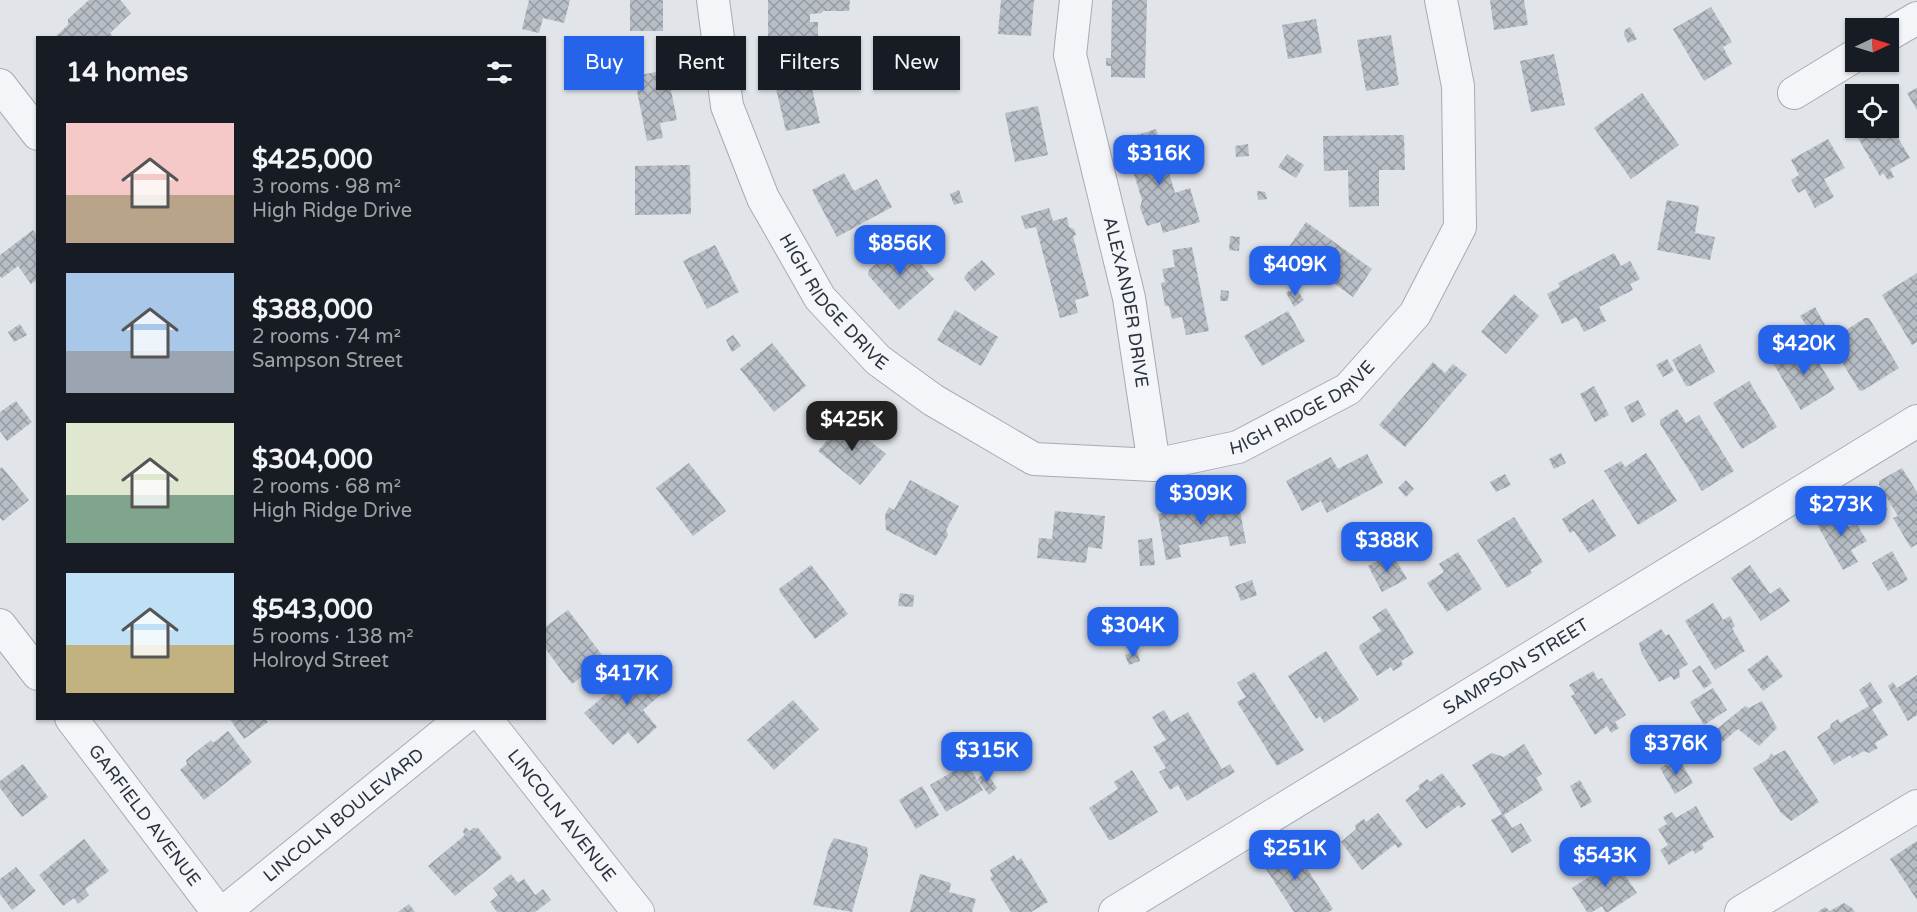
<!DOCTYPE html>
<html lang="en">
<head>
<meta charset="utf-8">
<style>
	body { margin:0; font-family:"Varela Round",sans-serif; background:#20242c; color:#f1f3f6; height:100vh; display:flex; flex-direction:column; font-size:22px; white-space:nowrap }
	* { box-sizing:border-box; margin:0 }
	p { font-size:20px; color:#9ea1a6 }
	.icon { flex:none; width:33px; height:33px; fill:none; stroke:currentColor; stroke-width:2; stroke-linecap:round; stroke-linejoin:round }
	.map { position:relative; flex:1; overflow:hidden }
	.drawer { position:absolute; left:36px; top:36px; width:510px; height:684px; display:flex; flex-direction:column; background:#171b24; border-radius:0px; box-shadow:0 2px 4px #0004 }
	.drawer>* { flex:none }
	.hud { position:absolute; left:564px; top:36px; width:570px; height:54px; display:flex; gap:12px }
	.needle { width:39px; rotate:86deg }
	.fabs { position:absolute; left:1845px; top:18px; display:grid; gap:12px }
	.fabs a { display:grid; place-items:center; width:54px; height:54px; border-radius:0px; background:#171b24; box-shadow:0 2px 4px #0004; font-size:30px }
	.price { position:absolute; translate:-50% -51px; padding:0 14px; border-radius:12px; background:#2563eb; color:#fff; font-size:20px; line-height:39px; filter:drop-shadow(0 2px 3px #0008) }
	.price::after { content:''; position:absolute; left:50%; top:36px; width:18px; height:14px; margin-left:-9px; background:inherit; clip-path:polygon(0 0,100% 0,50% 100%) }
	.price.current { background:#222; color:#fff }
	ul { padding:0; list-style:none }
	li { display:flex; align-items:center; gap:18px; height:150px; padding:0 30px }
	li span { display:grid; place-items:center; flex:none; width:168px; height:120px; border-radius:0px; color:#555 }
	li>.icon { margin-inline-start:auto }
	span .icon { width:72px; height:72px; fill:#fffc; stroke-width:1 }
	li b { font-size:26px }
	h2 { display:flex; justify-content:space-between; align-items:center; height:72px; padding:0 30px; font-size:26px }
	.tag { padding:0 21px; border-radius:0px; background:#171b24; box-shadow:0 2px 4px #0004; font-size:21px; line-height:54px }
	.tag.current { background:#2563eb; color:#fff }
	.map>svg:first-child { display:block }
	.building { fill:url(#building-cross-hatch) }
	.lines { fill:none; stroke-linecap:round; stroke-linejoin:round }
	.street-casing { stroke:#a6abb3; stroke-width:34 }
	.street { stroke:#f4f5f8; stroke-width:32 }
	.labels { text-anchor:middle; stroke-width:6; stroke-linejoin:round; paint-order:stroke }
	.street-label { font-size:18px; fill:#2a3340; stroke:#f0f3f7 }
</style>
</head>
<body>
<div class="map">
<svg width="1917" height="912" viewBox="0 0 1917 912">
	<defs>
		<pattern id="building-cross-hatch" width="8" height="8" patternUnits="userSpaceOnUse" patternTransform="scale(1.5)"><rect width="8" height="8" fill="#b8bec6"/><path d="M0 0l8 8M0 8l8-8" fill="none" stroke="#969ba2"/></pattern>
	</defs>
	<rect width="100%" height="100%" fill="#e1e4e9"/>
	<path class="building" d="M89 0H120L131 13 110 33 114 38H54L68 25V19Z
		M529 0H570L564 23 543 18 539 33 522 29Z
		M630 0H663V31H630Z
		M768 0H850L849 11H823L822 13 810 14V22H818V38L768 37Z
		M1001 0H1034L1031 36 998 34Z
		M1112 0H1147L1145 78 1111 77V66H1106V58H1111Z
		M1490 0H1524L1528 25 1494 30Z
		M1711 7 1732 42 1723 47 1732 64 1704 81 1673 29Z
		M1316 19 1322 53 1288 59 1282 25Z
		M1630 27 1637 39 1628 43 1624 35 1625 30Z
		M1391 35 1399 85 1366 91 1357 40Z
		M1554 54 1565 105 1531 112 1520 61Z
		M667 70 677 120 660 123 663 138 647 141 634 76Z
		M808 72 820 123 786 131 774 80Z
		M1917 88V110L1907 93Z
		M1642 93 1679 145 1631 179 1594 128Z
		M1038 106 1048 155 1015 162 1005 113Z
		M1888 121 1910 158 1890 169 1894 177 1888 180 1883 173 1880 176 1851 126 1856 124V128H1888Z
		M1156 129 1175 193 1190 188 1200 222 1163 233 1160 222 1147 226 1140 208 1142 200 1132 168 1128 166 1122 147 1140 142 1137 135Z
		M1404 135 1405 170H1379V206L1349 207 1348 170 1324 171 1323 136Z
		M1828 139 1845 168 1824 179 1834 197 1815 208 1805 189 1798 193 1791 180 1799 175 1791 160Z
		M1248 144 1249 156 1236 157 1235 146Z
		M1287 154 1304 165 1296 178 1278 167Z
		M690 165 691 214 635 215V166Z
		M844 173 854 191 877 179 892 207 837 237 812 190Z
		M959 190 963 202 954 205 950 194Z
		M1257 191 1265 192 1267 199 1258 200Z
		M1667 200 1699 206 1695 233 1715 237 1710 260 1657 250Z
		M1049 208 1053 221 1067 217 1069 227 1074 229 1076 235 1073 236 1089 296 1075 300 1078 313 1060 318 1036 227 1025 229 1021 216Z
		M1306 222 1372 269 1353 297 1287 250Z
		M33 230 38 236V279L31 284 18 266 2 278 0 276V255Z
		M1230 236 1240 237 1239 251 1229 250Z
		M901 242 934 279 899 310 868 275 869 270Z
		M715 245 739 292 707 309 683 261Z
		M1192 247 1209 331 1186 335 1182 317 1172 319 1169 306H1165L1161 283 1165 282 1162 269 1175 267 1172 250Z
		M1614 253 1621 266 1630 261 1640 279 1630 284 1633 290 1599 307 1606 321 1584 332 1576 317 1562 324 1547 294 1560 287 1558 283Z
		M982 260 995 274 975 291 964 278 967 273Z
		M1917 273V342L1912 345 1882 295Z
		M1295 287 1304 300 1294 307 1286 293Z
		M1221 290 1229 291 1228 301H1220Z
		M1514 294 1539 316 1506 354 1481 332Z
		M1815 307 1829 332 1816 340 1800 316Z
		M955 310 998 337 981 366 937 340Z
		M1288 311 1305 341 1262 366 1244 336Z
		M1865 318H1869L1899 368 1862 391 1859 390 1829 341Z
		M20 324 27 335 14 342 8 332Z
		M733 335 741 346 732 352 726 340Z
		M1806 342 1835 389 1801 410 1773 363Z
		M772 343 806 386 774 412 740 369Z
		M1700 344 1715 372 1690 386H1686L1672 360Z
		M1667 359 1674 371 1663 377 1656 365Z
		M1433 362 1445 373 1453 364 1467 375 1405 447 1379 425Z
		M1749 381 1777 427 1742 449 1713 403Z
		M1594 386 1609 415 1595 422 1580 394Z
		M1638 400 1646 415 1632 423 1624 407Z
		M16 401 32 422 7 441 0 431V412Z
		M1677 409 1686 423 1699 415 1734 471 1702 491 1660 424V420Z
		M844 420 886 454 860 485 818 451Z
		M1561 453 1566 463 1554 469 1549 459Z
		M1646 453 1677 501 1638 525 1604 471 1621 461 1625 467Z
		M1367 454 1383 483 1327 513 1321 501 1302 511 1286 481 1331 457 1338 469Z
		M689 463 726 511 693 536 656 488Z
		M2 467 29 500 3 521 0 518V469Z
		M1902 468 1917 492V544L1911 548 1893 518 1898 516 1879 485V481Z
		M1505 474 1511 485 1496 492 1490 482Z
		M910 480 959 506 946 530 948 535 936 556 886 530 885 515 889 507 894 510Z
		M1406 480 1414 489 1406 497 1398 488Z
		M1870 487H1874L1888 510 1872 519 1858 494Z
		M1238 499 1246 543 1230 546 1228 536 1179 545 1181 557 1166 560 1158 514Z
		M1593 499 1616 536 1589 553 1574 531 1570 533 1562 519Z
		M1838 507 1849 527 1856 523 1867 541 1851 550 1858 562 1843 570 1815 521Z
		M1055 511 1105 516 1102 549 1088 547 1086 563 1037 558 1039 538 1052 539Z
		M1514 517 1543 562 1530 570 1532 573 1507 588 1477 540Z
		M1152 538 1155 565 1140 566 1138 540Z
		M1892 551 1908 580 1888 591 1872 563Z
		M1458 552 1482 589 1447 612 1427 583 1444 572 1439 564Z
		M1392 553 1407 579 1382 592 1368 566Z
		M811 565 848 614 815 639 780 592 779 589Z
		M1750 565 1770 594 1780 587 1790 601 1761 621 1731 578Z
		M1252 580 1257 595 1241 601 1235 586Z
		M900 593 914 595 913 607 898 606Z
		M1713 603 1723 620 1730 616 1735 626 1732 628 1745 651 1715 670 1685 621Z
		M1386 608 1414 653 1401 661 1403 665 1393 671 1391 667 1377 676 1359 648 1360 645 1381 631 1372 617Z
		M568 610 605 659 572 684 544 647V628Z
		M1172 622 1175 636 1160 640 1156 626Z
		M1661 629 1666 636 1669 634 1688 664 1679 670 1680 677 1674 680 1671 676 1659 682 1642 654 1639 643Z
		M1137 651 1140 661 1129 665 1125 655Z
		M1326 651 1359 700 1324 723 1320 716 1316 719 1288 676Z
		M1767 655 1783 676 1763 691 1747 670Z
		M626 665 633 668 640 676 648 669 666 690 643 710 657 727 638 744 628 732 613 745 584 713 617 685 611 678Z
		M1700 665 1712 683 1704 689 1692 671Z
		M1593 671 1598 680 1602 678 1626 715 1615 722 1619 728 1611 733 1607 726 1595 735 1571 696 1575 694 1569 685Z
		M1254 672 1304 750 1277 766 1237 702 1246 697 1237 683Z
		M1917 675V715L1908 721 1888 686 1893 682 1897 688Z
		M1870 682 1883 702 1872 709 1888 735 1875 743 1878 748 1869 753 1864 751 1852 758 1850 755 1834 765 1817 737 1830 728 1831 724 1838 719 1840 723 1869 706 1859 690Z
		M1713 688 1727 710 1704 725 1690 702Z
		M793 700 819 729 774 770 747 740Z
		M1762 701 1777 728 1759 746 1738 729 1720 744 1711 734 1745 706 1749 708Z
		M1164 710 1171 722 1188 712 1222 769 1230 764 1235 772 1187 801 1178 785 1170 790 1159 772 1166 768 1153 747 1166 740 1152 717Z
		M229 718H265L268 722 244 739Z
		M228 731 252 762 204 800 180 770 187 764 186 760 211 740 213 743Z
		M1524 744 1542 774 1536 778 1543 790 1504 815 1512 828 1521 823 1532 841 1512 853 1491 820 1502 814 1472 765 1492 753 1504 757Z
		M1785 750 1819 802 1791 821 1781 813 1753 768 1768 759 1771 753 1774 756Z
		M1678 757 1693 783 1675 794 1660 768Z
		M967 763 983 790 946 812 930 785Z
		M23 764 48 797 22 817 0 788V781Z
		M1132 770 1158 812 1112 840H1109L1089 808 1118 789 1114 782Z
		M986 772 997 788 989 795 977 779Z
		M1442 773 1466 804 1461 808 1459 805 1426 829 1405 800 1420 789 1418 786 1427 779 1430 782Z
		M1580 780 1592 802 1581 808 1570 786Z
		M922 786 939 815 916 829 899 800Z
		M1696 806 1714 837 1702 844 1704 848 1695 854 1693 850 1669 865 1660 850 1668 845 1658 829 1667 824 1663 817 1672 812 1676 818Z
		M1378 813 1403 845 1398 848 1395 844 1362 870 1341 842 1356 829 1355 825 1364 819 1366 822Z
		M465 827 470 831 473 828H478L502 858 455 896 428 866 465 835 463 832Z
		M834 838 867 847 868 856 852 912 813 905 829 847Z
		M84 839 109 871 85 889 89 895 78 904 74 898 63 906 39 875Z
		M1289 841 1333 909 1329 912H1294L1260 860Z
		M1917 841V900L1890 859Z
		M1014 855 1017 861 1021 858 1048 902 1031 912H1011L990 878 993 876 990 870Z
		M1620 857 1627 868 1622 871 1637 893 1608 912H1605L1602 906 1592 912H1587L1572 888Z
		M16 867 36 891 12 910 0 894V879Z
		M511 874 518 883 524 879 535 895 543 889 551 900 535 912H497L490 902 498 895 493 888Z
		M920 874 951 883 949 892 976 899 972 912H910Z
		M1844 903 1852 908 1855 912H1818L1825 907 1830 911Z
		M409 904 415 912H398Z"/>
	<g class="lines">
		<defs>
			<g id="street">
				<path id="s1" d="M713 0 727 106 763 198 820 298 878 360 933 400 1034 459 1154 465 1238 447 1348 389 1415 314 1460 227 1458 86 1441 0"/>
				<path id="s2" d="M1076 0 1070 55 1129 298 1154 465"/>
				<path d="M1888 35 1917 18"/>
				<path d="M0 85 38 134"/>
				<path d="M1794 93 1856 55"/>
				<path d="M0 625 38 674"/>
				<path id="s3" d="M71 718 218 912"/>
				<path id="s4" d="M485 718 638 912"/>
				<path id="s5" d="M224 912 463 718"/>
				<path id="s6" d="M1115 912 1917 421"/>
				<path d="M1741 912 1917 806"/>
			</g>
		</defs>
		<use href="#street" class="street-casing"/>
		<use href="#street" class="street"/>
	</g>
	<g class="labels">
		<g class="street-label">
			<text dy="6" stroke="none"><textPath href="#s1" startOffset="332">HIGH RIDGE DRIVE</textPath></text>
			<text dy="6" stroke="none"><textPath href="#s2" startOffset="309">ALEXANDER DRIVE</textPath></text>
			<text dy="6" stroke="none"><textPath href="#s1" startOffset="872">HIGH RIDGE DRIVE</textPath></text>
			<text dy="6" stroke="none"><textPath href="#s6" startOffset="470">SAMPSON STREET</textPath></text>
			<text dy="6" stroke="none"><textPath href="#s3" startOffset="122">GARFIELD AVENUE</textPath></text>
			<text dy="6" stroke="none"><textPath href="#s5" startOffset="154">LINCOLN BOULEVARD</textPath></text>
			<text dy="6" stroke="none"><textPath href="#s4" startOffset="124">LINCOLN AVENUE</textPath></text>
		</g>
	</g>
</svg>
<div class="fabs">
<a><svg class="needle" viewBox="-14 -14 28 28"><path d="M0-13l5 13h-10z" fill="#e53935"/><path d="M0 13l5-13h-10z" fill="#9ea1a6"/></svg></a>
<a><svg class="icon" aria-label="locate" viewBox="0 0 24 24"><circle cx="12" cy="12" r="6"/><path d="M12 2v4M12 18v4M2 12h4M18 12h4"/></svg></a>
</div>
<b class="price" style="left:1159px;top:186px">$316K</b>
<b class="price" style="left:900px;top:276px">$856K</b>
<b class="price" style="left:1295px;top:297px">$409K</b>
<b class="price" style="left:1804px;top:376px">$420K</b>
<b class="price current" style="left:852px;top:452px">$425K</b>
<b class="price" style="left:1201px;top:526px">$309K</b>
<b class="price" style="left:1841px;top:537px">$273K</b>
<b class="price" style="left:1387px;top:573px">$388K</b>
<b class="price" style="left:1133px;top:658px">$304K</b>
<b class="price" style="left:627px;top:706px">$417K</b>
<b class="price" style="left:1676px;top:776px">$376K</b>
<b class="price" style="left:987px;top:783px">$315K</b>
<b class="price" style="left:1295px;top:881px">$251K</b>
<b class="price" style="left:1605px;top:888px">$543K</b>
<div class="hud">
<a class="tag current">Buy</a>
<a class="tag">Rent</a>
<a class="tag">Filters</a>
<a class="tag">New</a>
</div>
<section class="drawer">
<h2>14 homes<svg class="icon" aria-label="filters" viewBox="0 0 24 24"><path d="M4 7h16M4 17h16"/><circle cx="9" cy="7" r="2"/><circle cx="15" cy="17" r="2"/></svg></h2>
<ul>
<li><span style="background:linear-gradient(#f6c9c9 60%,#b9a48a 0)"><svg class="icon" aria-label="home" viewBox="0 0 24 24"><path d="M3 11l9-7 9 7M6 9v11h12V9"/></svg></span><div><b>$425,000</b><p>3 rooms · 98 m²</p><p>High Ridge Drive</p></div></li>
<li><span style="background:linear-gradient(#a9c7e8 65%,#9aa5b1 0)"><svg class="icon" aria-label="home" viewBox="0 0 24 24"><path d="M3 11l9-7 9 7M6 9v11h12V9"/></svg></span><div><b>$388,000</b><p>2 rooms · 74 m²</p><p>Sampson Street</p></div></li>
<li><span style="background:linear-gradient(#dfe7d0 60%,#7fa58c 0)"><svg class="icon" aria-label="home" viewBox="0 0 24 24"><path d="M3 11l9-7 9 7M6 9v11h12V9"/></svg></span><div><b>$304,000</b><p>2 rooms · 68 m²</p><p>High Ridge Drive</p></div></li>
<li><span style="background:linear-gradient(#bfe0f5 60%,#c2b280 0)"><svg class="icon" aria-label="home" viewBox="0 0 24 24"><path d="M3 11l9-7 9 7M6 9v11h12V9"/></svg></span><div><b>$543,000</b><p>5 rooms · 138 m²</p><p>Holroyd Street</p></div></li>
</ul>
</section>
</div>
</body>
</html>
